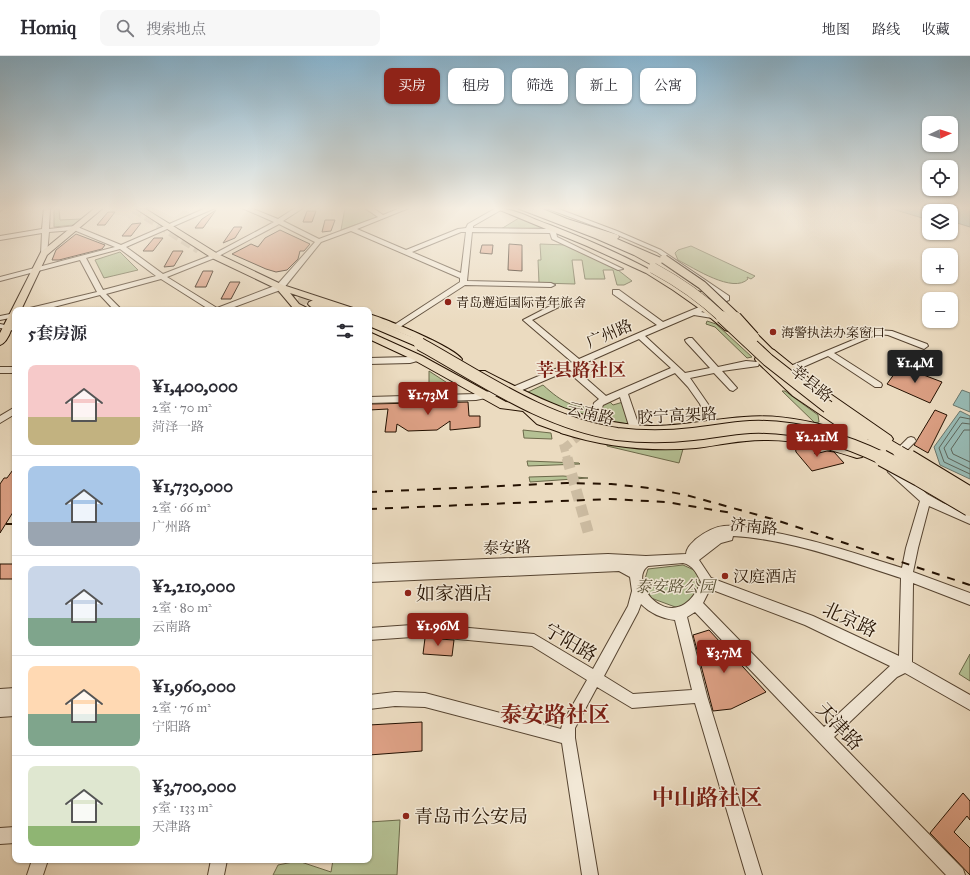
<!DOCTYPE html>
<html lang="zh">
<head>
<meta charset="utf-8">
<style>
	body { margin:0; font-family:"IM FELL Great Primer","Noto Serif SC",serif; background:#f7f7f7; color:#2b2b33; height:100vh; display:flex; flex-direction:column; font-size:15px; white-space:nowrap }
	* { box-sizing:border-box; margin:0 }
	p { font-size:13px; color:#7c7c81 }
	.icon { flex:none; width:22px; height:22px; fill:none; stroke:currentColor; stroke-width:2; stroke-linecap:round; stroke-linejoin:round }
	.map { position:relative; flex:1; overflow:hidden }
	.panel { position:absolute; left:12px; top:251px; width:360px; height:556px; display:flex; flex-direction:column; background:#fff; border-radius:8px; box-shadow:0 1px 3px #0004 }
	.panel>* { flex:none }
	.hud { position:absolute; left:384px; top:12px; width:380px; height:36px; display:flex; gap:8px }
	.needle { width:26px; rotate:87deg }
	.tools { position:absolute; left:922px; top:60px; display:grid; gap:8px }
	.tools a { display:grid; place-items:center; width:36px; height:36px; border-radius:8px; background:#fff; box-shadow:0 1px 3px #0004; font-size:20px }
	.price { position:absolute; translate:-50% -34px; padding:0 9px; border-radius:4px; background:#8f2418; color:#fff; font-size:13px; line-height:26px; filter:drop-shadow(0 1px 2px #0008) }
	.price::after { content:''; position:absolute; left:50%; top:24px; width:12px; height:9px; margin-left:-6px; background:inherit; clip-path:polygon(0 0,100% 0,50% 100%) }
	.price.selected { background:#222; color:#fff }
	ul { padding:0; list-style:none }
	li { display:flex; align-items:center; gap:12px; height:100px; padding:0 16px }
	li+li { border-top:1px solid #e1e1e2 }
	li span { display:grid; place-items:center; flex:none; width:112px; height:80px; border-radius:8px; color:#555 }
	li>.icon { margin-inline-start:auto }
	span .icon { width:48px; height:48px; fill:#fffc; stroke-width:1 }
	li b { font-size:17px }
	h2 { display:flex; justify-content:space-between; align-items:center; height:48px; padding:0 16px; font-size:17px }
	.tag { padding:0 14px; border-radius:8px; background:#fff; box-shadow:0 1px 3px #0004; font-size:14px; line-height:36px }
	.tag.selected { background:#8f2418; color:#fff }
	header { display:flex; align-items:center; gap:24px; box-sizing:border-box; height:56px; padding:0 20px; background:#fff; border-bottom:1px solid #e1e1e2 }
	header strong { font-size:19px }
	nav { display:flex; gap:22px; margin-inline-start:auto; font-size:14px }
	.search { width:280px; height:36px; background:#f7f7f7; display:flex; align-items:center; gap:10px; box-sizing:border-box; padding:0 14px; border-radius:8px; color:#7c7c81; font-size:15px }
	.map>svg:first-child { display:block }
	.green { fill:#b5c194; stroke:#6c694a }
	.water { fill:#98bbb5; stroke:#6a776d }
	.lines { fill:none; stroke-linecap:round; stroke-linejoin:round }
	.shore { stroke:#5e665b; stroke-width:1 }
	.building { fill:#db9f83; stroke:#241101 }
	.minor-tunnel-far1 { stroke:#cdbda3; stroke-width:8; stroke-dasharray:8 4.5; stroke-linecap:butt }
	.minor-tunnel { stroke:#cdbda3; stroke-width:11; stroke-dasharray:11 5.5; stroke-linecap:butt }
	.major-tunnel { stroke:#cdbda3; stroke-width:8; stroke-dasharray:8 4; stroke-linecap:butt }
	.highway-tunnel { stroke:#cdbda3; stroke-width:10; stroke-dasharray:10 4.5; stroke-linecap:butt }
	.minor-casing { stroke:#564431; stroke-width:2 }
	.major-casing { stroke:#241101; stroke-width:2 }
	.highway-casing { stroke:#241101; stroke-width:2 }
	.minor { fill:#f2e8d6; fill-rule:evenodd }
	.major { fill:#ebdbc0; fill-rule:evenodd }
	.highway { fill:#ebdbc0; fill-rule:evenodd }
	.rail { stroke:#241101; stroke-width:2; stroke-dasharray:8 8; stroke-linecap:butt }
	.major-bridge-far1-casing { stroke:#241101; stroke-width:10; stroke-linecap:butt }
	.major-bridge-casing { stroke:#241101; stroke-width:12; stroke-linecap:butt }
	.highway-bridge-far2-casing { stroke:#241101; stroke-width:11; stroke-linecap:butt }
	.highway-bridge-far1-casing { stroke:#241101; stroke-width:14; stroke-linecap:butt }
	.highway-bridge-casing { stroke:#241101; stroke-width:18; stroke-linecap:butt }
	.major-bridge-far1 { stroke:#ebdbc0; stroke-width:8 }
	.major-bridge { stroke:#ebdbc0; stroke-width:10 }
	.highway-bridge-far2 { stroke:#ebdbc0; stroke-width:10 }
	.highway-bridge-far1 { stroke:#ebdbc0; stroke-width:12 }
	.highway-bridge { stroke:#ebdbc0; stroke-width:16 }
	.poi-dot { fill:#8f2418; stroke:#f2e8d6; stroke-width:1.5 }
	.labels { text-anchor:middle; stroke-width:3; stroke-linejoin:round; paint-order:stroke }
	.far-poi-label { font-size:13px; fill:#241101; stroke:#f2e8d6; text-anchor:start }
	.street-label { font-size:16px; fill:#241101; stroke:#f2e8d6 }
	.poi-label { font-size:16px; fill:#241101; stroke:#f2e8d6; text-anchor:start }
	.park-label { font-size:16px; font-style:italic; fill:#574f34; stroke:#f2e8d6 }
	.quarter-label { font-size:18px; font-weight:bold; fill:#7a1f14; stroke:#f2e8d6 }
	.near-poi-label { font-size:19px; fill:#241101; stroke:#f2e8d6; text-anchor:start }
	.near-street-label { font-size:19px; fill:#241101; stroke:#f2e8d6 }
	.near-quarter-label { font-size:22px; font-weight:bold; fill:#7a1f14; stroke:#f2e8d6 }
</style>
</head>
<body>
<header>
<strong>Homiq</strong>
<div class="search"><svg class="icon" aria-label="search" viewBox="0 0 24 24"><circle cx="10" cy="10" r="6"/><path d="M15 15l6 6"/></svg>搜索地点</div>
<nav><a>地图</a><a>路线</a><a>收藏</a></nav>
</header>
<div class="map">
<svg width="970" height="819" viewBox="0 0 970 819">
	<rect width="100%" height="100%" fill="#ebdbc0"/>
	<filter id="stains"><feTurbulence type="fractalNoise" baseFrequency=".005" numOctaves="4"/><feColorMatrix values="0 0 0 0 .2 0 0 0 0 .09 0 0 0 0 .02 0 0 0 .5 -.17"/></filter>
	<radialGradient id="worn" r=".72"><stop offset=".6" stop-color="#630" stop-opacity="0"/><stop offset="1" stop-color="#630" stop-opacity=".3"/></radialGradient>
	<path class="green" d="M54 152H59L60 164 81 163 73 169 54 171Z
		M345 152H363L378 161 341 174Z
		M519 162 544 172 501 173Z
		M540 188 566 189 618 214 632 225 624 229H617L613 214H603L605 223H585L582 204H572L575 228 539 227 538 204H541Z
		M691 190 755 220 751 223 747 221 748 223C733 238 694 212 678 204L675 197 678 194Z
		M120 196 138 214 104 222 95 204Z
		M707 265 716 268 752 301 747 302 715 271 706 268Z
		M429 315 452 330 439 335H429Z
		M543 329C563 347 571 351 598 352L595 364 553 352 526 337Z
		M782 335H785L818 359 819 366 815 367Z
		M609 345 613 349 623 346 630 368 599 365 600 348Z
		M523 374 551 377 552 383 524 382Z
		M607 388 683 393 679 407 607 390Z
		M527 405 579 407 580 408 528 410Z
		M563 420 588 422 530 426 529 421Z
		M683 509 694 514 701 525 691 544 678 552 651 542 644 526 648 513Z
		M970 598V625L959 618Z
		M400 764 397 819H273L278 809 298 805 331 816 333 804H369V766Z"/>
	<path class="water" d="M889 152H970V171L954 166 951 169V155H929V164Z
		M962 334 970 337V356L953 349Z
		M960 355 970 360V423L940 409 934 391Z"/>
	<g class="lines">
		<path class="shore" d="M970 363 960 361 939 392 944 406 970 418
			M970 368 962 367 944 392 948 402 970 413
			M970 374H964L951 393 953 398 970 406"/>
	</g>
	<path class="building" d="M216 154 203 172H195L202 163Z
		M307 155H316L312 166H303Z
		M108 156H115L105 169H97Z
		M325 164H335L331 175 322 176Z
		M141 167 131 180H122L132 168Z
		M234 171H242L235 182 223 187Z
		M280 174 310 188 304 195H300L298 203 287 214 276 216 266 213 232 198 251 188 258 191 265 182Z
		M76 178 105 189 102 193 59 204H52L56 194Z
		M154 182H163L153 195H143Z
		M509 188 522 189V215L508 214Z
		M482 189H493L492 198 480 197Z
		M173 195H183L174 210 164 211Z
		M203 215H213L206 231H195Z
		M230 226H240L231 243H221Z
		M900 310 942 326 930 347 887 328Z
		M468 346 469 360H480V371L450 374V365L437 374 408 375 397 368 396 376H385L388 353 369 354V348Z
		M935 354 947 359 928 397 914 389Z
		M799 388 809 390 814 394 815 398 827 395 834 396 844 407 812 415 796 396 795 390Z
		M15 411V453L0 477V428L4 422H7Z
		M0 508H15V523H0Z
		M709 574 766 636 731 653 713 655 693 579Z
		M425 582 454 584 452 600 423 598Z
		M422 666V695L369 699V669Z
		M963 737 970 745V764L967 760 954 776 970 792V819L930 777Z"/>
	<g class="lines">
		<path class="minor-tunnel-far1" d="M563 388 567 403
			M564 392 588 373"/>
		<path class="minor-tunnel" d="M567 402 589 479"/>
		<path class="major-tunnel" d="M288 237 312 248"/>
		<path class="highway-tunnel" d="M134 152 199 193
			M272 230 315 246"/>
		<defs>
			<path id="minor" d="M0 152H4L0 155Z
				M44 152H50L49 173 75 170 121 189 206 152H215L126 191 163 218 212 199 274 166 242 152H251L278 163 295 152H303L283 165 319 183 378 161 365 152H373L383 159 400 152H409L357 173 406 194 458 173 466 172 468 168 496 152H502L501 154 473 170V172L546 173 549 171H553V174L556 176 557 181 623 213 618 214 552 183 550 177 472 176 467 225 551 227 555 229 551 231 465 229 397 273 393 271 394 269 460 226V222L351 175 321 186 283 233 226 254H210L161 223 106 238 122 254H114L100 239 42 254H29L30 252 97 236 80 204 0 225V221L115 191 74 174 49 176 47 198 44 200 41 198 42 177 0 184V180L42 173ZM279 168 315 186 277 229 217 252 167 221 217 201ZM461 176H466L461 217 412 196ZM120 193 156 220 103 234 86 202Z
				M546 152H556L617 175 661 194 729 240V244L701 256 718 259V263L694 259 645 280 685 317 710 312 686 286 685 284 689 282H692L718 311 746 305 758 306 759 308 758 310 722 315 737 332 733 335 730 334 714 317 690 322 710 351 721 376 719 378H713L700 348 688 331 675 317 628 338 640 373 635 376 630 373 620 341 603 349 600 357H594L592 355 594 347 599 343 567 315 520 335 476 344 369 347V341L476 338 515 330 572 306 523 264 552 249H558L559 251 532 264 579 303 657 269 613 238V234H619L663 266 721 242 657 196 613 177ZM639 283 671 312 606 340 574 312Z
				M15 257V261L0 264V260Z
				M0 268 15 271V275L0 272Z
				M877 274 892 275 927 288 928 290 924 293 888 279 878 278 834 297 881 327 882 329 881 331H875L828 300 794 315H788L787 313 788 311Z
				M418 299 422 302 421 304 410 307 369 308V302L410 301Z
				M0 311H15V317H0Z
				M15 351V358L0 367V360Z
				M911 381 914 382 916 385 905 396H899L897 393 908 382Z
				M892 409 896 410 927 438 943 447 970 458V468L929 450 918 492 913 516 970 537V549L913 527 912 606 970 639V654L905 617 897 621 834 681 963 813 965 819H946L695 556 687 561 707 640 762 819H746L695 647 632 652 597 631 575 672V682L598 819H582L562 687 425 651 395 650 369 653V639L395 636 425 637 561 673 563 666 587 624 532 590 426 580 369 584V572L426 568 534 578 593 613 628 550 632 535 630 521 619 515 369 526V508L608 498 646 500 686 498C687 491 691 488 696 483 704 477 713 471 724 470 738 469 752 472 766 475 813 483 858 498 902 512L906 492 920 445 888 416 887 413 888 410ZM733 480C789 483 848 505 901 522L899 600 813 560 711 522 699 504 721 487 732 484ZM683 507C693 509 697 518 701 526 676 585 625 527 648 510ZM710 533 805 569 890 610 824 671 703 547ZM641 548C650 557 663 563 675 564L692 634 633 638 604 620 638 556Z
				M15 632V646L0 647V633Z
				M15 646V660L0 661V647Z
				M15 771V787L0 788V772Z
				M32 804H48L43 819H27Z
				M211 804H227L224 819H208Z"/>
			<path id="major" d="M95 152H103L47 199 21 254H15C15 263 10 286 0 289V277L41 196Z
				M135 152H144L218 198 283 229 353 252 355 254H341L290 237 299 248 311 254H298L293 252 277 233 212 202Z
				M495 152C514 152 532 163 550 169 601 189 652 211 697 243 709 251 724 261 733 272L728 275 725 274 700 253 673 234 646 217 587 190Z
				M530 152H540L567 163 618 179 619 181 617 183 661 202 679 214 675 216H672L655 206 604 183V180L577 171H572Z
				M312 245 327 252 329 254C320 254 313 254 308 248L309 246Z
				M369 258C386 263 452 290 462 303L461 305H453L411 281 369 264Z
				M369 276 422 300 506 346 526 348 540 354 541 359 545 362 570 371 572 374 570 377 566 378 562 377 537 368 523 355 500 352 414 304 369 283Z
				M771 293 774 294 816 328 891 380 893 383 891 386 887 387 883 386 809 333 768 298 766 296Z
				M760 300 764 301 801 334 866 378 868 381 867 383 903 397 905 400 903 403 899 404 895 403C850 385 804 367 755 368 730 368 705 374 680 377 660 379 640 378 620 375 568 369 523 344 477 319L476 317 477 315H485C539 343 587 368 650 370 682 370 713 363 744 361 779 358 813 365 846 376L793 340 756 305 755 303 756 301Z"/>
			<path id="highway" d="M517 152H530L601 178 640 195 706 232 701 235 697 234 634 199 595 182Z
				M315 243 340 252 341 254H326L311 248 310 246Z
				M369 263 424 286 426 288 424 290H416L369 270Z
				M754 278 758 279 781 302 783 305 781 308H773L750 283 748 281 750 279Z
				M818 339 822 340 855 363 904 392 906 396 904 400 899 401 894 400 845 369 814 346 812 343 814 340Z
				M566 369C598 378 631 384 665 383 696 383 727 375 758 374 794 373 828 382 862 393L864 397 862 401 857 402C828 393 800 384 768 384 744 383 720 389 696 392 651 396 605 391 561 377L559 374 561 371Z"/>
		</defs>
		<use href="#minor" class="minor-casing"/>
		<use href="#major" class="major-casing"/>
		<use href="#highway" class="highway-casing"/>
		<use href="#minor" class="minor"/>
		<use href="#major" class="major"/>
		<use href="#highway" class="highway"/>
		<path class="rail" d="M369 436 567 427 611 428 649 432 686 439 776 464 970 529
			M369 453 610 443 666 446 732 457
			M6 468H15"/>
		<defs>
			<path id="major-bridge-far1" d="M664 203 702 229 737 262"/>
			<path id="major-bridge" d="M736 261 754 281"/>
			<path id="highway-bridge-far2" d="M653 212C679 226 702 242 723 262"/>
			<path id="highway-bridge-far1" d="M722 261 768 304 828 351
				M420 288C483 323 544 367 617 378 642 381 668 381 693 378 712 376 731 372 750 371 797 369 842 383 884 403
				M899 396 911 403"/>
			<path id="highway-bridge" d="M882 402 919 422 970 452
				M909 402 970 439"/>
		</defs>
		<use href="#major-bridge-far1" class="major-bridge-far1-casing"/>
		<use href="#major-bridge" class="major-bridge-casing"/>
		<use href="#highway-bridge-far2" class="highway-bridge-far2-casing"/>
		<use href="#highway-bridge-far1" class="highway-bridge-far1-casing"/>
		<use href="#highway-bridge" class="highway-bridge-casing"/>
		<use href="#major-bridge-far1" class="major-bridge-far1"/>
		<use href="#major-bridge" class="major-bridge"/>
		<use href="#highway-bridge-far2" class="highway-bridge-far2"/>
		<use href="#highway-bridge-far1" class="highway-bridge-far1"/>
		<use href="#highway-bridge" class="highway-bridge"/>
	</g>
	<linearGradient id="sky" x2="0" y2="1"><stop stop-color="#88b7d4"/><stop offset="0.57" stop-color="#f6efe3"/><stop offset="1" stop-color="#f6efe3" stop-opacity="0"/></linearGradient>
	<rect width="970" height="267" fill="url(#sky)"/>
	<g class="poi-dot">
		<circle cx="448" cy="246" r="4"/>
		<circle cx="773" cy="276" r="4"/>
		<circle cx="725" cy="520" r="4"/>
		<circle cx="408" cy="537" r="4"/>
		<circle cx="406" cy="760" r="4"/>
	</g>
	<g class="labels">
		<g class="far-poi-label">
			<text x="456" y="251">青岛邂逅国际青年旅舍</text>
			<text x="781" y="281">海警执法办案窗口</text>
		</g>
		<g class="street-label">
			<text transform="translate(609 277) rotate(-23)" y="6">广州路</text>
			<text transform="translate(812 327) rotate(38)" y="6">莘县路</text>
			<text transform="translate(591 357) rotate(14)" y="6">云南路</text>
			<text transform="translate(677 359) rotate(-3)" y="6">胶宁高架路</text>
			<text transform="translate(754 470) rotate(6)" y="6">济南路</text>
			<text transform="translate(507 491) rotate(-2)" y="6">泰安路</text>
		</g>
		<g class="poi-label">
			<text x="733" y="526">汉庭酒店</text>
		</g>
		<g class="park-label">
			<text x="675" y="536">泰安路公园</text>
		</g>
		<g class="quarter-label">
			<text x="581" y="320">莘县路社区</text>
		</g>
		<g class="near-poi-label">
			<text x="416" y="544">如家酒店</text>
			<text x="414" y="767">青岛市公安局</text>
		</g>
		<g class="near-street-label">
			<text transform="translate(850 563) rotate(25)" y="7">北京路</text>
			<text transform="translate(571 586) rotate(30)" y="7">宁阳路</text>
			<text transform="translate(840 670) rotate(46)" y="7">天津路</text>
		</g>
		<g class="near-quarter-label">
			<text x="555" y="666">泰安路社区</text>
			<text x="707" y="749">中山路社区</text>
		</g>
	</g>
	<rect width="100%" height="100%" filter="url(#stains)"/>
	<rect width="100%" height="100%" fill="url(#worn)"/>
</svg>
<div class="tools">
<a><svg class="needle" viewBox="-14 -14 28 28"><path d="M0-13l5 13h-10z" fill="#e53935"/><path d="M0 13l5-13h-10z" fill="#7c7c81"/></svg></a>
<a><svg class="icon" aria-label="locate" viewBox="0 0 24 24"><circle cx="12" cy="12" r="6"/><path d="M12 2v4M12 18v4M2 12h4M18 12h4"/></svg></a>
<a><svg class="icon" aria-label="layers" viewBox="0 0 24 24"><path d="M12 4l9 5-9 5-9-5zM3 14l9 5 9-5"/></svg></a>
<a>+</a>
<a>−</a>
</div>
<b class="price selected" style="left:915px;top:328px">¥1.4M</b>
<b class="price" style="left:428px;top:360px">¥1.73M</b>
<b class="price" style="left:817px;top:402px">¥2.21M</b>
<b class="price" style="left:438px;top:591px">¥1.96M</b>
<b class="price" style="left:724px;top:618px">¥3.7M</b>
<div class="hud">
<a class="tag selected">买房</a>
<a class="tag">租房</a>
<a class="tag">筛选</a>
<a class="tag">新上</a>
<a class="tag">公寓</a>
</div>
<section class="panel">
<h2>5套房源<svg class="icon" aria-label="filters" viewBox="0 0 24 24"><path d="M4 7h16M4 17h16"/><circle cx="9" cy="7" r="2"/><circle cx="15" cy="17" r="2"/></svg></h2>
<ul>
<li><span style="background:linear-gradient(#f6c9c9 65%,#c2b280 0)"><svg class="icon" aria-label="home" viewBox="0 0 24 24"><path d="M3 11l9-7 9 7M6 9v11h12V9"/></svg></span><div><b>¥1,400,000</b><p>2室 · 70 m²</p><p>菏泽一路</p></div></li>
<li><span style="background:linear-gradient(#a9c7e8 70%,#9aa5b1 0)"><svg class="icon" aria-label="home" viewBox="0 0 24 24"><path d="M3 11l9-7 9 7M6 9v11h12V9"/></svg></span><div><b>¥1,730,000</b><p>2室 · 66 m²</p><p>广州路</p></div></li>
<li><span style="background:linear-gradient(#c9d6e8 65%,#7fa58c 0)"><svg class="icon" aria-label="home" viewBox="0 0 24 24"><path d="M3 11l9-7 9 7M6 9v11h12V9"/></svg></span><div><b>¥2,210,000</b><p>2室 · 80 m²</p><p>云南路</p></div></li>
<li><span style="background:linear-gradient(#ffd9b3 60%,#7fa58c 0)"><svg class="icon" aria-label="home" viewBox="0 0 24 24"><path d="M3 11l9-7 9 7M6 9v11h12V9"/></svg></span><div><b>¥1,960,000</b><p>2室 · 76 m²</p><p>宁阳路</p></div></li>
<li><span style="background:linear-gradient(#dfe7d0 75%,#8fb573 0)"><svg class="icon" aria-label="home" viewBox="0 0 24 24"><path d="M3 11l9-7 9 7M6 9v11h12V9"/></svg></span><div><b>¥3,700,000</b><p>5室 · 133 m²</p><p>天津路</p></div></li>
</ul>
</section>
</div>
</body>
</html>
